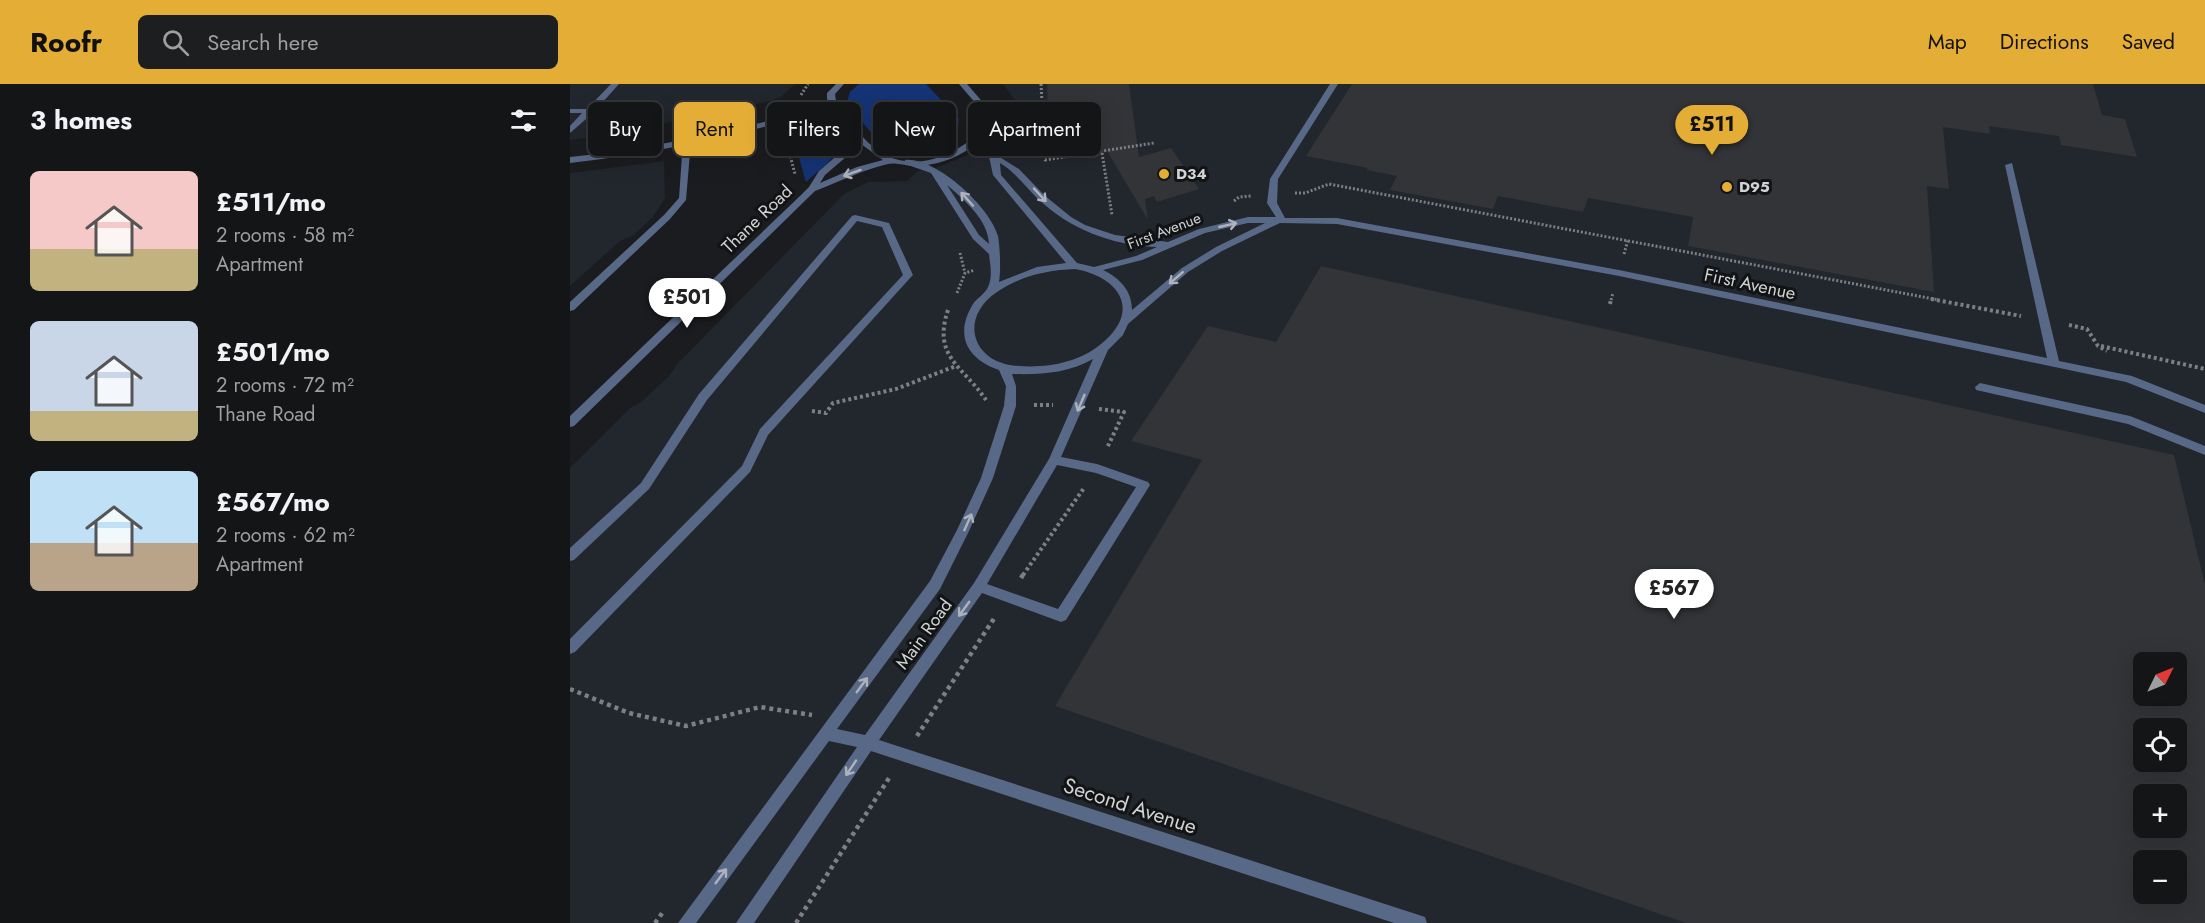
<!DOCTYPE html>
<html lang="en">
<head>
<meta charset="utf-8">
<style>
	body { margin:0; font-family:Jost,sans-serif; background:#1d1e20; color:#f1f3f6; height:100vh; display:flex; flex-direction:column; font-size:22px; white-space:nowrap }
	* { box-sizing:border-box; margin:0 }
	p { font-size:20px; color:#9d9fa1 }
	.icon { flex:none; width:33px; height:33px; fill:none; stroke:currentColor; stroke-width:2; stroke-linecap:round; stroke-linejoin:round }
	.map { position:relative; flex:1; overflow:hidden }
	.details { display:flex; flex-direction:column; background:#141517; width:570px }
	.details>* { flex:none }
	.banner { position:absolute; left:18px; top:18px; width:570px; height:54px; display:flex; gap:12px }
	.needle { width:39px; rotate:47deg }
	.controls { position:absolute; left:1563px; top:568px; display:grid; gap:12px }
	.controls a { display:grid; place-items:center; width:54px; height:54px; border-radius:9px; background:#141517; box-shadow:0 6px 24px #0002,0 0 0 2px #333436; font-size:30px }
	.price { position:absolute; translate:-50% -51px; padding:0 14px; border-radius:21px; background:#fff; color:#222; font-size:20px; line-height:39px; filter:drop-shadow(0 2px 3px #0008) }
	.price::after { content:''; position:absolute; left:50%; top:36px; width:18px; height:14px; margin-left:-9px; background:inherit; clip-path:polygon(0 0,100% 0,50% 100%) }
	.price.selected { background:#e4ad35; color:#111 }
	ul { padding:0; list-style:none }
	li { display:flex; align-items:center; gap:18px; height:150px; padding:0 30px }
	li span { display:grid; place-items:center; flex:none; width:168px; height:120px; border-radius:9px; color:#555 }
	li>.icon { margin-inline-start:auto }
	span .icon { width:72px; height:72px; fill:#fffc; stroke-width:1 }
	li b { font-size:26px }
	h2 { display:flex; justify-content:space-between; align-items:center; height:72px; padding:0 30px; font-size:26px }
	.chip { padding:0 21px; border-radius:9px; background:#141517; box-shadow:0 6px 24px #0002,0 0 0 2px #333436; font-size:21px; line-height:54px }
	.chip.selected { background:#e4ad35; color:#111 }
	header { display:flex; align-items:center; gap:36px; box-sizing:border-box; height:84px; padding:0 30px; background:#e4ad35; color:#111 }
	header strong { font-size:28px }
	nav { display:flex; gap:33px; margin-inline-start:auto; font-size:21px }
	.search { width:420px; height:54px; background:#1d1e20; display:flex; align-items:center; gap:15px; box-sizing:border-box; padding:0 21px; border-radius:9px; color:#9d9fa1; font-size:22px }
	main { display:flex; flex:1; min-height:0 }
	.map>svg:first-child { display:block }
	.built { fill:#22262d; fill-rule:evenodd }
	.green { fill:#153476 }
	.building { fill:#323437; fill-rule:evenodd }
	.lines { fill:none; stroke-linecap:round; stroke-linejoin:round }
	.path-far2 { stroke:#7e7f82; stroke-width:3; stroke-dasharray:2 2; stroke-linecap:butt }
	.path-far1 { stroke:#7e7f82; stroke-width:4; stroke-dasharray:3 3; stroke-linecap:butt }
	.path { stroke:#7e7f82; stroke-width:4.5; stroke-dasharray:4 4; stroke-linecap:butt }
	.service { fill:#586887; fill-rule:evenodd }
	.tertiary { fill:#586887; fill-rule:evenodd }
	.oneway { stroke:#adb2bd }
	.poi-dot { fill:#e4ad35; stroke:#111315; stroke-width:2 }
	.labels { text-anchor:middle; stroke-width:6; stroke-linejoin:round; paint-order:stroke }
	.far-poi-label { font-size:15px; font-weight:bold; fill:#d1d2d4; stroke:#111315; text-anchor:start }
	.far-street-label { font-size:15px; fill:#d1d2d4; stroke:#111315 }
	.street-label { font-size:18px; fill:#d1d2d4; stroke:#111315 }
	.near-street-label { font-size:21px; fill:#d1d2d4; stroke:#111315 }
</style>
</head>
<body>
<header>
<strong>Roofr</strong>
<div class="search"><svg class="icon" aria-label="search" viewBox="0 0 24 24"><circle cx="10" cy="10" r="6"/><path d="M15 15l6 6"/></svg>Search here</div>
<nav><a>Map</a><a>Directions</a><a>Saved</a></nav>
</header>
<main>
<section class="details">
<h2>3 homes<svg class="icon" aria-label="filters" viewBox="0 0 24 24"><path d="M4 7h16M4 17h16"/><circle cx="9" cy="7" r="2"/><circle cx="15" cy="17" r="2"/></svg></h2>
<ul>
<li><span style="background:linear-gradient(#f6c9c9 65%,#c2b280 0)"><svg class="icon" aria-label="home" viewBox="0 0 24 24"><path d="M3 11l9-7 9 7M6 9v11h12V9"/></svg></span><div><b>£511/mo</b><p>2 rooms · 58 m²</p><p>Apartment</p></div></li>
<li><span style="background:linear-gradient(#c9d6e8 75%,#c2b280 0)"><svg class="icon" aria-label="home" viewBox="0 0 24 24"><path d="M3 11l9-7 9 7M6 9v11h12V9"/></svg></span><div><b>£501/mo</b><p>2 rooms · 72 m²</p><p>Thane Road</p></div></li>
<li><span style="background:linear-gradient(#bfe0f5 60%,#b9a48a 0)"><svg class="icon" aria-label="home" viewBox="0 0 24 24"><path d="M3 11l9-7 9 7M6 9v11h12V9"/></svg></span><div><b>£567/mo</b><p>2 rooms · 62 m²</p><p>Apartment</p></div></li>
</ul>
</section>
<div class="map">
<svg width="1635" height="839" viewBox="0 0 1635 839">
	<rect width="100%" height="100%" fill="#1a1c1f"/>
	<path class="built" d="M0 0H225L211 13 196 18 48 49 0 56Z
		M433 0H1635V839H0V384L60 324 70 319 99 292 108 279 274 110 298 98 337 97 349 86 368 83 408 67 437 52 447 39 449 22ZM1574 579H1606V612H1574ZM1574 645H1606V678H1574ZM1574 711H1606V744H1574ZM1574 777H1606V810H1574Z
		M94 77 95 114 83 133 64 151 50 157 0 202V89Z"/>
	<path class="green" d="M289 0H356L389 35 387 48C368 61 337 75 315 61 301 52 289 32 277 18L280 8Z
		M220 42C235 42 287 40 266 69 258 80 246 89 236 98Z"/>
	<path class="building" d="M477 0H559L569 73 601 64 629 105 587 118 584 112 575 115 578 136 537 67 480 74Z
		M782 0H1523L1532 31 1555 35 1567 73 1491 61 1489 52 1419 42 1420 50 1373 43 1379 105 1357 102 1364 208 1118 162 1123 133 1018 114 1013 128 928 112 923 125 820 106 827 92 796 86 798 84 736 72Z
		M751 182 1604 371 1635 501V839H1116L485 622 632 376 561 357 638 242 706 258ZM1574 579H1606V612H1574ZM1574 645H1606V678H1574ZM1574 711H1606V744H1574ZM1574 777H1606V810H1574Z"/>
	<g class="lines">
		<path class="path-far2" d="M471 0 475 76 584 59
			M231 11 238 0
			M215 53 225 90
			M532 69 542 131
			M725 109H735L759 100 1369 216
			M664 117 669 113 682 112
			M390 169 395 189
			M1054 170 1058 156
			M387 209 395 189 405 186
			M1041 216 1043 209"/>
		<path class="path-far1" d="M1361 215 1451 232
			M1040 220 1041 215
			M378 226C362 273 393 282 416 316
			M1499 241 1517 245 1528 262 1537 267
			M1531 262 1635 285
			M464 321H483
			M529 325 554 328 537 364
			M242 327 256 329 263 319 326 305 386 282
			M453 491 514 404"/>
		<path class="path" d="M451 494 454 489
			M0 605 59 629 116 642 190 623 242 631
			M347 652 425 533
			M85 839 93 828
			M226 839 321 691"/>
		<path class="service" d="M41 0H49L23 29 0 49V42L12 29H0V25H17Z
			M760 0H768L708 95 707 119 715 134H767L1049 186 1477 274 1435 81 1442 79 1489 277 1562 292 1635 321V329L1556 298 1049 192 767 140 710 139 652 167 618 188 558 240 553 251 538 266 491 373 527 380 578 398 580 401 496 536 491 538 412 509 309 656 849 831 855 833 857 839H824L301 667 184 839H166L287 663 259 657 126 839H108L360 497 387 446 411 394 434 322 436 302 429 286C397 275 384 251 403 220 407 214 415 210 418 203 423 192 420 180 419 170L403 155 361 89 335 80V76C366 73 420 123 428 152 430 162 431 187 429 198L467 183 496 179 423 91 415 54 417 39 424 41 423 54 428 72 449 85 474 111 501 133 515 141 545 151 598 158 629 145 678 133H706L697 119 700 95ZM430 79C445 88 455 102 467 114 501 146 541 161 587 163L566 172 524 183 507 179 431 91ZM377 101C394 116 418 135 419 160L409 151ZM678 139H695L646 163 612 184 562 226C562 207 550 194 533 186L572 176 635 149ZM505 185C550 193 572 227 531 260 508 279 477 284 449 282 402 280 388 234 427 208 450 192 478 186 505 185ZM523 275 479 375 404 499 295 651 267 645 370 505 399 447 423 394 446 322V302L442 290C470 291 499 289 523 275ZM487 381 526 389 566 403 488 525 417 500Z
			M117 54 121 57 116 116 100 135 4 226 0 227V218L94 131 109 114 113 57Z
			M285 131 319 139 343 191 341 193 198 351 180 388 5 568 0 570V555L172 382 190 345 333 191 312 143 287 137 137 316 79 405 4 476 0 477V464L71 399 129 310 282 132Z
			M1410 299 1560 332 1635 362V371L1558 340 1406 306 1405 303Z"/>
		<path class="tertiary" d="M266 0H274L265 10C265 21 276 32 283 41 292 53 303 65 317 72 352 88 393 68 416 41L414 29 389 0H397L422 29 424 41C405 66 378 81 345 82 336 82 327 78 318 80 292 86 269 98 245 107L4 342 0 343V332L230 112 239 103 249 87 286 55 263 25C176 49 89 69 0 79V73C89 64 174 44 260 21L257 15V9ZM291 60 313 76 287 83 250 99 255 91Z"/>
	</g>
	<defs><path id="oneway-shaft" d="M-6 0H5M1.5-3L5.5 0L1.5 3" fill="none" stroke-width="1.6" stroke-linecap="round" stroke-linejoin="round" transform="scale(1.5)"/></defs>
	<g class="oneway">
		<use href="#oneway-shaft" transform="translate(282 89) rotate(160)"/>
		<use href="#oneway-shaft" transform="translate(470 111) rotate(47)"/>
		<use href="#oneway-shaft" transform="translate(397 115) rotate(-132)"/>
		<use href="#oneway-shaft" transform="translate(658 141) rotate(-13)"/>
		<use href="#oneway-shaft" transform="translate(606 194) rotate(139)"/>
		<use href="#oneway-shaft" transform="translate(511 319) rotate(113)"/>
		<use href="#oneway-shaft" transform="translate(398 438) rotate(-66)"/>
		<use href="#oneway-shaft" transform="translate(394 525) rotate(126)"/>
		<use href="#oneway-shaft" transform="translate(292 601) rotate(-54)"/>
		<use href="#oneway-shaft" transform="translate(281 684) rotate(124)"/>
		<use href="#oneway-shaft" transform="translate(151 792) rotate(-53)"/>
	</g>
	<g class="poi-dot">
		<circle cx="594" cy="90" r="6"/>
		<circle cx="1157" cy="103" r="6"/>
	</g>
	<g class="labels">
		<g class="far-poi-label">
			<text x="606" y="95">D34</text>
			<text x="1169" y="108">D95</text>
		</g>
		<g class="far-street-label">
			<text transform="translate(594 147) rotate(-21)" y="5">First Avenue</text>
		</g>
		<g class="street-label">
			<text transform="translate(187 135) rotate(-44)" y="6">Thane Road</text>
			<text transform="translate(1180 200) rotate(12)" y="6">First Avenue</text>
			<text transform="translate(354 550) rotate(-54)" y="6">Main Road</text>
		</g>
		<g class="near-street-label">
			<text transform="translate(560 722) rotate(18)" y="7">Second Avenue</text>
		</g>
	</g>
</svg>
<div class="controls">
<a><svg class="needle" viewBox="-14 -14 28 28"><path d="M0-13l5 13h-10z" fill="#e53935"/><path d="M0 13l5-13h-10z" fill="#9d9fa1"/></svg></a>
<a><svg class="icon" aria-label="locate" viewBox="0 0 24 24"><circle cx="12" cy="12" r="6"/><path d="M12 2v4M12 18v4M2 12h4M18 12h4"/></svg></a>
<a>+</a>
<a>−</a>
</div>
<b class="price selected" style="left:1142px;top:72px">£511</b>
<b class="price" style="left:117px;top:245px">£501</b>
<b class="price" style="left:1104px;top:536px">£567</b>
<div class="banner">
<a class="chip">Buy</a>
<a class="chip selected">Rent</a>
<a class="chip">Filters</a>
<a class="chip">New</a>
<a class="chip">Apartment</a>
</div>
</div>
</main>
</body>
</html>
